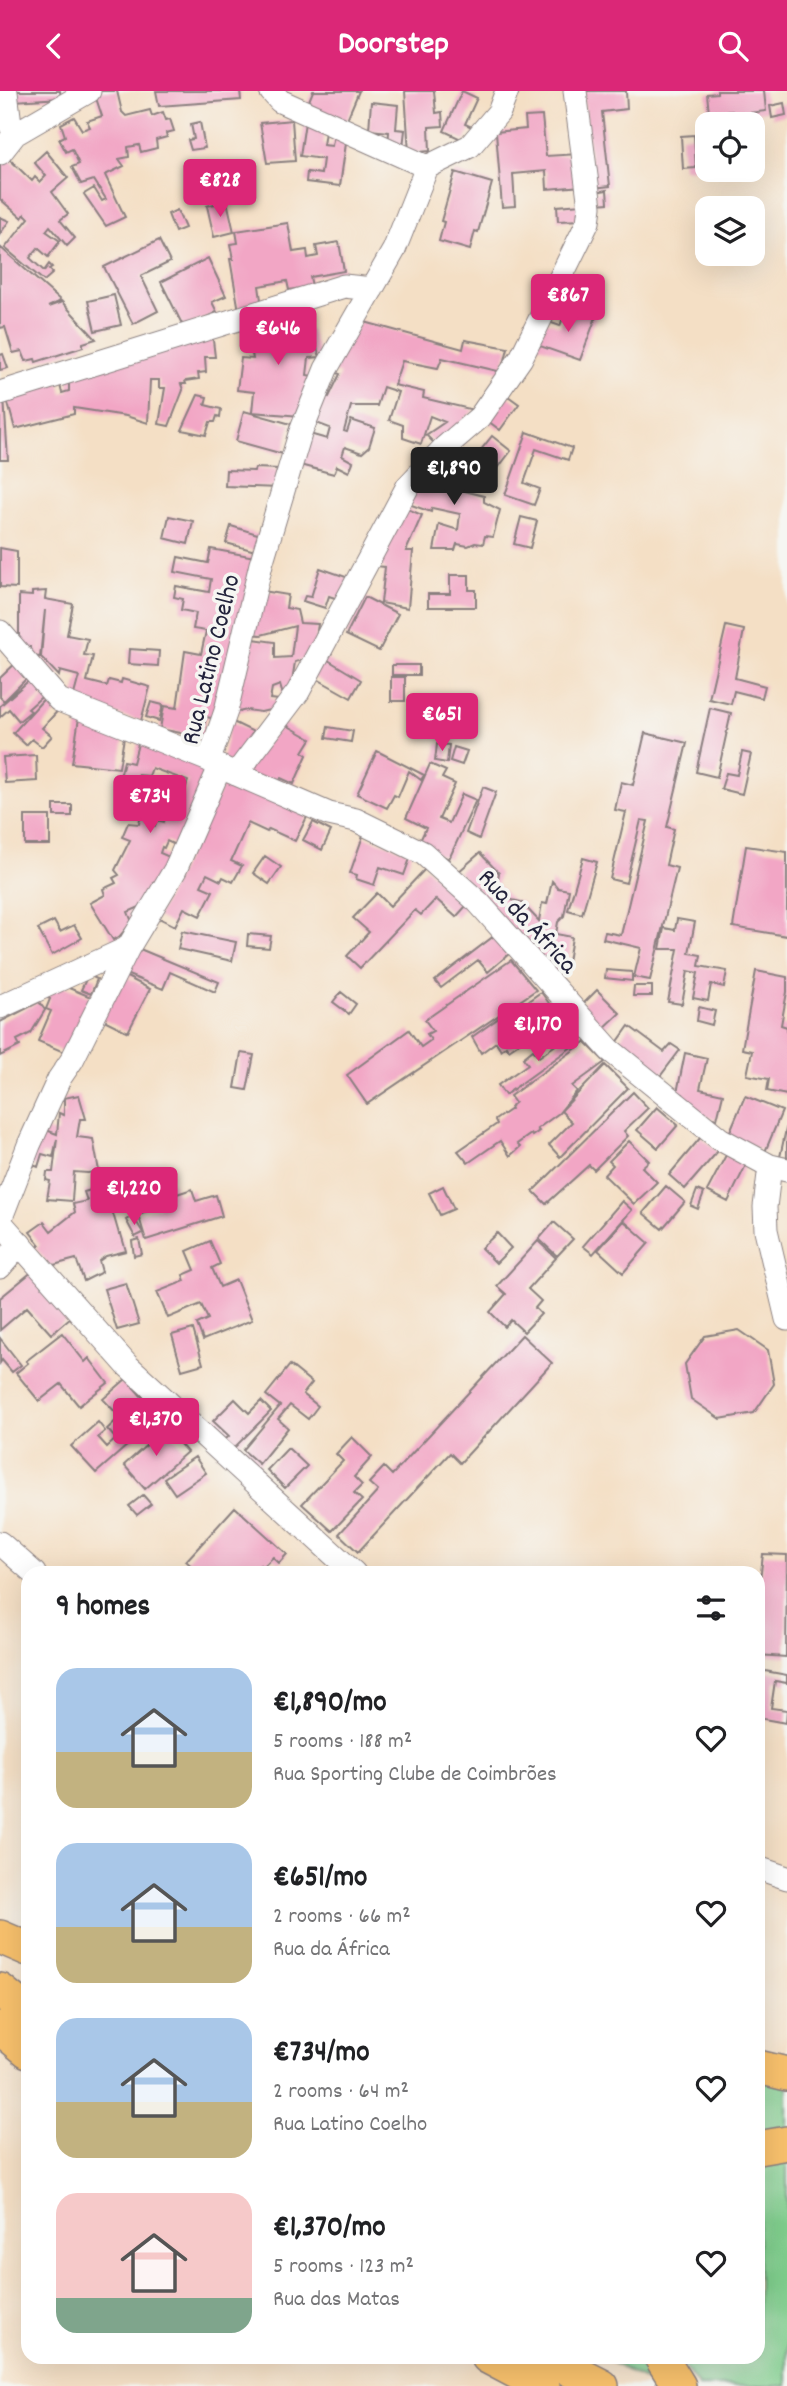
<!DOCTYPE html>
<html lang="en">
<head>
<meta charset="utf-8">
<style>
	body { margin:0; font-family:Dekko,sans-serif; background:#f2f2f2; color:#202124; height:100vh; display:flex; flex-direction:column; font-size:26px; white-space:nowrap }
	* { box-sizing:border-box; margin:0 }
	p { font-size:23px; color:#757577 }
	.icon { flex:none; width:38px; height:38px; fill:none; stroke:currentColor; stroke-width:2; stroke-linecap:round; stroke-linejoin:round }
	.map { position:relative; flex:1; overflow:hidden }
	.panel { position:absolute; left:21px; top:1475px; width:744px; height:798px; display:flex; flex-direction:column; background:#fff; border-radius:21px; box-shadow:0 7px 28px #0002 }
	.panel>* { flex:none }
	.buttons { position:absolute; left:695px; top:21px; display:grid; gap:14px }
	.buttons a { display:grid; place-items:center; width:70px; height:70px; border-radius:14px; background:#fff; box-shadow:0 7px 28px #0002; font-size:35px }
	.price { position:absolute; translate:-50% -60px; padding:0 16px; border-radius:7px; background:#db2777; color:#fff; font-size:23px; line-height:46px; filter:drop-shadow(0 2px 4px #0008) }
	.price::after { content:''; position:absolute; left:50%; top:42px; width:21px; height:16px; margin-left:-10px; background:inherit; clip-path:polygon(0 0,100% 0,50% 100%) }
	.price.active { background:#222; color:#fff }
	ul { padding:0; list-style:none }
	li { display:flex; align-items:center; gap:21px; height:175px; padding:0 35px }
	li span { display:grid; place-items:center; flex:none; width:196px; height:140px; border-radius:21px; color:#555 }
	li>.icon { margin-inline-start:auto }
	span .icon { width:84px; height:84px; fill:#fffc; stroke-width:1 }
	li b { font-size:30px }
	h2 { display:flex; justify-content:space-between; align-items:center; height:84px; padding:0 35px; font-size:30px }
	header { display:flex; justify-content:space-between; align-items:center; height:91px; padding:0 35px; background:#db2777; color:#fff; font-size:32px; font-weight:800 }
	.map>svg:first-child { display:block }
	.grass { fill:#7ecc8b; stroke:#507763; stroke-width:2 }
	.building { fill:#f2a6c5 }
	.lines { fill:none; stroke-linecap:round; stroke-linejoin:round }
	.minor-casing { stroke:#8b8080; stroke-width:25 }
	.highway-casing { stroke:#8b8080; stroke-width:36 }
	.minor { stroke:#fff; stroke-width:23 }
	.highway { stroke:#f7c06c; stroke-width:33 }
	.labels { text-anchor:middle; stroke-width:7; stroke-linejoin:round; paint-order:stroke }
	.street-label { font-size:26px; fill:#22223b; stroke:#f6f6f2 }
</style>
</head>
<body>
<header><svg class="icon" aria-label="back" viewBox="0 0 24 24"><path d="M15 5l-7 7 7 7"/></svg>Doorstep<svg class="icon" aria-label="search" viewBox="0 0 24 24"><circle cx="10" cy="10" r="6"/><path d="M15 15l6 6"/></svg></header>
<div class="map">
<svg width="787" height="2295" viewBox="0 0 787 2295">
	<rect width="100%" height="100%" fill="#f6f6f2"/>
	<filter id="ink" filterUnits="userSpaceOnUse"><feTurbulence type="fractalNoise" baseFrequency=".0143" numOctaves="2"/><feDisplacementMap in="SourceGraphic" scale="14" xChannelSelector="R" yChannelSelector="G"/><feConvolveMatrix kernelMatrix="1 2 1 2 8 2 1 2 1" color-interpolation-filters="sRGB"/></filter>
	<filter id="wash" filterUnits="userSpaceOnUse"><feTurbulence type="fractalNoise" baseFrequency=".00686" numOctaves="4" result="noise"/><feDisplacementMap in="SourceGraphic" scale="28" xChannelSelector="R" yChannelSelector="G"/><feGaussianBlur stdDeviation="1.57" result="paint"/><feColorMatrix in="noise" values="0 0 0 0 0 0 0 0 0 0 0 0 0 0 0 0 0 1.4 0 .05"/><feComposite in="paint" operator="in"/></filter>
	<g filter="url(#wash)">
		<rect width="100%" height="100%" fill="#f4dfc5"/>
		<path class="grass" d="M758 1988 787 1995V2041L758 2045Z
			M777 2070H787V2295H699L676 2266H758V2076Z
			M602 2266H644L661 2295H655Z"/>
		<g id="blocks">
			<path class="building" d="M14 0H60L61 7 14 10Z
				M96 0H117L122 21 126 25 150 19 152 25 163 21 166 29 170 28 174 40 166 42 167 46 156 49 157 57 141 61 139 54 128 56 129 66 119 68 124 75 105 84 125 126 106 135 84 103 94 97 102 110 106 108 94 89 81 93 72 76 79 73 72 58 66 61 59 48 65 45 61 33 74 26 82 39 90 36 87 30 102 25 94 1Z
				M156 0H240L241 9 159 15Z
				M313 0H359L345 33 306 17Z
				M405 0H434L436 22 442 21 443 35 429 36 430 60 409 62Z
				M462 0 477 7 465 33 472 36 465 50 444 40Z
				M583 0H626L627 18 602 21 610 95 593 97Z
				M717 0H764L766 20 733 24 732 20 709 22 707 3 717 2Z
				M371 11 398 14 396 38 405 39 403 56 388 55 389 41 369 39Z
				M784 12 786 24 772 27 770 15Z
				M542 25 546 65 579 63 582 95 547 98 546 80 513 83 515 115 502 116 496 41 526 38 525 26Z
				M292 29 295 70 267 72 260 32Z
				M200 31 205 57 191 59 188 49 194 48 191 33Z
				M305 31 326 34 323 54 332 55 334 43 347 45 340 95 306 91 307 81 321 83 323 68 300 65Z
				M694 44 696 77 683 78 681 45Z
				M46 60 68 87 52 101 68 123 60 129 75 147 67 155 50 135 46 140 60 150 48 166 38 157 30 167 44 180 49 173 52 176 49 178 53 182 44 190 5 157 29 127 25 123 22 127 0 108V65L3 62 32 90 35 86 40 91 46 85 34 71Z
				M455 81 492 92 478 141 475 140 470 159 439 150 444 131 441 130Z
				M607 99 608 112 597 113 595 101Z
				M227 110 234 141 214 146 207 115Z
				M582 113 583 129 558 130 557 115Z
				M177 119 185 137 175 141 168 123Z
				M0 126 9 130 0 143Z
				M288 132 293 161 307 159 308 167 318 165 316 155 339 151 344 180 310 186 312 195 289 199 287 190 259 195 262 216 239 220 230 168H233L230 153 238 152 236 140Z
				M159 149 170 171 141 185 158 220 133 233 104 176Z
				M0 156 61 210 48 216 62 211 96 248 83 252V256L36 271 35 268 26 270 22 260 13 262 5 236 0 237Z
				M208 167 226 205 212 211 217 221 184 237 161 191Z
				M114 204 121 234 95 240 88 210Z
				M291 216 296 239 261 247 294 251 295 242 311 239 320 266 309 267 307 284 317 286 301 325 252 321 254 301 237 299 241 267 253 268 247 235Z
				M567 216 596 226 580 269 537 254 546 230 560 235Z
				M361 230 463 258 465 249 508 257 502 281 442 267 438 277 402 270 394 294 424 301 423 307 474 319 437 355 426 344 445 331 430 325 421 353 403 347V334L389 329 398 301 383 296 377 315H351L344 340 347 341 351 329 375 337 369 356 362 362 345 356 342 365 353 371 349 381 337 375 334 383 296 373 306 342 327 348 330 337 311 330 322 303 329 306 340 283 330 280Z
				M212 241 215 266H205L206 281 198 282 199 288 185 290 186 293H181L183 299 169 335 159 333 165 297H159V289H150L148 332 126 325 74 317V323L15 338 6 305 59 290 62 302 69 300V286Z
				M3 263 8 277 0 279V264Z
				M198 304 207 306 205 314 221 318 220 326 217 325 215 331H210L206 344 182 339Z
				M508 305 519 313 500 339 488 330Z
				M4 306 8 369H0V307Z
				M244 320 291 333 283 363 236 350Z
				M527 341 572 357 568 369 536 358 524 392 540 398 534 414 505 404Z
				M492 345 511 360 485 394 465 379Z
				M442 365 459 384 467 396 464 400 484 405V411L500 419 493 446 485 445 483 453 475 452 468 455 457 453 455 459H434L439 433 458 439 460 423 432 417 431 421 403 411Z
				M255 377 279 378V397L225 395 226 379 254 380Z
				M398 414 422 424 406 460H413L408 517 381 512 385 476 375 475Z
				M169 425 193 430 188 453 164 447Z
				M521 426 537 430 530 457 514 453Z
				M231 435 264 445 259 461 226 452Z
				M0 457 17 460V497L0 496Z
				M211 458 255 466 221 629 206 626 202 646 160 638 164 615 177 617 185 560 201 563 206 540 193 538 196 522 181 519 183 508 174 506 176 495 209 501 211 488 175 481 178 466 208 472Z
				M320 477 349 487 341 509 329 505 325 517 303 510 305 505 311 506Z
				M450 484H469V499H476V516H428V503H450Z
				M257 499 288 504 286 517 297 519 300 532 318 533 313 566 295 571 289 609 284 608 280 594 272 597 270 608 279 609 278 617 261 621 247 619 238 621 237 616 246 547 275 551V567L291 566 295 535 261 544 251 543Z
				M46 500 45 508 73 513 67 544 88 548 84 564 93 565 87 590 107 595 109 589 121 592 122 588 150 596 141 630 72 611 79 585 60 580 59 585 41 566 45 519 40 566 30 565V556H19V504L32 505V501Z
				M365 506 398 523 379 560 346 544Z
				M726 535 744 539 735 587 765 595 762 607 734 600 731 613 709 608Z
				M129 558 159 560 158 575 128 573Z
				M323 566 361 589 351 607 312 585Z
				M19 569 32 582 4 610 0 606V587Z
				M392 574H419V584H392Z
				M34 585 47 601 28 618 31 620 19 630 9 618 0 626V615Z
				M391 586H405V610H391Z
				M49 602 63 614 42 637 52 645 42 656 32 648 26 654 13 642Z
				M151 611 163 614 159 630 146 626Z
				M710 617 731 622 717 686 696 681Z
				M80 620 125 640 119 677 72 672Z
				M231 630 260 644 237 674 222 668Z
				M283 632 311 648 303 661 307 664 294 693 281 687 277 697 243 681Z
				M328 636 353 640 351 651 326 647Z
				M645 642 687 652 667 736 674 738 666 774 677 777 650 889 634 886 641 857 603 848 605 841 621 844 648 730 641 729 626 792 610 788 626 721 615 719 621 691 633 694Z
				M140 645 213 674 179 756 167 750 164 757 162 756 160 762 174 768 142 815 128 821 132 831 119 846 113 849 90 812 105 804 103 798 116 792 113 787 119 784 115 779 130 749 122 746 128 732 139 733 142 718 151 720 148 734 155 735 157 729 164 731 165 727 171 728 174 718 178 719 188 690 152 677 149 685 138 684 134 691 120 686 124 670 133 672Z
				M437 653 449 654 447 672 435 670Z
				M454 656 467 660 462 674 450 670Z
				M377 660 424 684 421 689 409 680 398 706 394 704 387 717 357 703Z
				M742 661 751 663 742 703 721 698 726 682 737 684Z
				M36 664 37 690 5 692 3 666Z
				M430 673 446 680 442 687 455 693 439 728 449 732 462 703 476 709 449 768 418 754 426 737 406 727Z
				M229 682 309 722 295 750 269 738 267 741 248 732 231 770 242 775 233 791 223 786 221 790 207 783 201 795 213 800 200 825 184 817 175 835 157 826Z
				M483 696 496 701 479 748 466 742Z
				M54 714H72V725H54Z
				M25 725H50V754H25Z
				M313 731 331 740 322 759 303 749Z
				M363 745 412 762 404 784 380 776 374 794 356 788 357 784 350 782Z
				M746 755 787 761V845L733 836Z
				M480 762 499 782 497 793 512 809 521 811 539 830 542 812 547 813 552 790 558 797 569 799 564 825 558 831 556 843 572 846 568 871 554 884 458 781Z
				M265 765 281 776 269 793 253 782Z
				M583 767 597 771 582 823 568 819Z
				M426 777 466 815 456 826 436 808 421 824 415 819 360 877 347 865 369 841 353 827 377 802 390 815Z
				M677 828 695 831 689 862 701 864 699 875 727 880 724 896 711 893 708 910 693 907 698 882 688 880 682 913 668 911 678 858H660L664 837 675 839Z
				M54 830 60 841 74 834 82 847 52 864 38 838Z
				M182 840 236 851 232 870 178 858Z
				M248 843 271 845 269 857 247 855Z
				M494 845 509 863 488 881 478 869 441 897 435 890Z
				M135 856 219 891 215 901 170 881 163 898 123 882Z
				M511 869 536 899 367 1013 347 984 409 939 421 956 431 949 427 943 433 940 425 929Z
				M606 879 632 881V890L605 887Z
				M756 880 787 886V901L781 934 787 936V1004L767 1000 769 988 747 984 752 960 742 958Z
				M121 883 150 898 128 941 100 927Z
				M88 884 97 888 91 903 81 899Z
				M59 893 91 906 66 962 38 950 51 920 46 918 50 908 46 906Z
				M634 895H652V905H633Z
				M597 899 620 922 602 939 580 916Z
				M341 901 356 913 349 923 333 911Z
				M541 901 558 925 509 959 506 955 501 959 496 951 481 962 472 946 503 924 510 935 523 926 517 918Z
				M39 911 45 919 31 942 17 949 20 955 0 965V931Z
				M699 916 715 920 712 934 697 930Z
				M629 935 664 961 671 953 680 959 658 988 614 956Z
				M575 940 581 949 573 955 505 1004 498 994 528 973 523 967 533 959 539 966Z
				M585 951 605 971 572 995 577 1000 559 1022 537 1038 539 1040 532 1045 531 1043 517 1053 520 1056 510 1065 500 1050 468 1072 458 1060 497 1033 495 1029 511 1018 510 1016 515 1012 510 1005Z
				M241 962 254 964 247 999 235 997Z
				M685 962 707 967 700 998 723 1003 717 1028 696 1023 682 1010 683 1003 677 1002Z
				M605 974 628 997 560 1066 549 1054 572 1031 561 1020Z
				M633 1001 648 1017 624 1040 628 1045 594 1079 589 1074 546 1113 533 1100Z
				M79 1004 86 1028H80L77 1046 93 1048 99 1080 88 1082 74 1081 72 1110 47 1108 50 1090 46 1089 47 1081H53L57 1048 53 1066 42 1063 38 1076 25 1071 38 1036 57 1043 59 1022 64 1024V1007Z
				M745 1005 782 1020 765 1061 728 1045Z
				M657 1016 678 1034 658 1057 637 1039Z
				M786 1038 787 1039V1067L780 1066Z
				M701 1046 718 1060 685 1098 669 1084Z
				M629 1050 649 1070 642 1076 657 1091 634 1113 604 1084 613 1074 609 1070Z
				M726 1064 746 1074 728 1111 707 1100Z
				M173 1091 177 1103 192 1098 196 1110 216 1104 222 1125 146 1149 138 1123 159 1116 153 1097Z
				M105 1095 119 1143H121L126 1160 106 1165 99 1170 102 1181 84 1190 76 1168 50 1175 36 1157 40 1154 30 1141 44 1131 51 1140 75 1121 73 1113 87 1110 84 1101Z
				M443 1095 454 1118 440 1124 429 1102Z
				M666 1095 685 1111 662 1138 643 1122Z
				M697 1099 704 1102 698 1118 691 1115Z
				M622 1110 632 1119 593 1163 583 1155Z
				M133 1125 143 1142 135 1146 126 1129Z
				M624 1130 649 1152 623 1182 598 1159Z
				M554 1131 573 1148 557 1165 539 1148Z
				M497 1142 511 1157 496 1172 481 1157Z
				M139 1148 142 1163 134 1165 132 1150Z
				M210 1150 220 1173 212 1177 220 1196 236 1189 252 1229 203 1249 197 1233 208 1228 201 1213 168 1227 157 1201 185 1190 183 1184 195 1179 187 1160Z
				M538 1150 556 1167 528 1198 541 1210 535 1217 541 1223 524 1241 511 1229 505 1236 490 1221 506 1203 497 1195Z
				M33 1180 71 1226 51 1243 27 1216 0 1239V1207Z
				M126 1192 139 1233 117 1239 104 1198Z
				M193 1238 203 1273 182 1279 172 1244Z
				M739 1239 768 1259 774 1293 754 1322 720 1328 691 1308 685 1273 705 1245Z
				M62 1242 85 1271 89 1267 108 1292 79 1315 61 1293 39 1310 16 1282 28 1272 26 1270Z
				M522 1244 552 1272 460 1372 450 1362 358 1461 339 1443 378 1400 369 1392 384 1376 392 1384Z
				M0 1247 21 1274 12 1281 2 1269 0 1272Z
				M290 1274 312 1292 303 1303 318 1315 308 1328 290 1314 278 1328 288 1337 259 1373 243 1359 280 1315 266 1304Z
				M126 1288 152 1317 129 1338 137 1346 96 1382 71 1355 98 1331 105 1340 98 1346 107 1356 116 1348 107 1338 120 1326 103 1308Z
				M235 1308 249 1322 261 1310 271 1320 233 1358 224 1350 229 1345 213 1330Z
				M166 1337 187 1361 145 1398 124 1374Z
				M352 1346 372 1366 354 1386 362 1394 354 1402 362 1409 332 1440 302 1413 343 1370 336 1363Z
				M288 1357 307 1375 285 1397 267 1379Z
				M195 1366 206 1382 175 1403 164 1387Z
				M143 1404 151 1413 137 1424 129 1415Z
				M235 1416 287 1463 279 1472 273 1466 262 1477 260 1474 252 1482H193L196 1479 186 1470Z
				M763 1463 787 1464 786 1566 758 1564V1509Z
				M765 1580 787 1584V1592L775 1590 771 1617 787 1619 786 1632 758 1627 763 1591 758 1592V1581Z"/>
		</g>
	</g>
	<g filter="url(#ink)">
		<use href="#blocks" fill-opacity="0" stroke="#8b8080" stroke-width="2"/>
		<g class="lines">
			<defs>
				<path id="minor" d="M271 0 280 10 427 76
					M6 1 10 33 15 43
					M0 62 15 43 89 0
					M427 76 470 55 499 21 507 0
					M0 302 344 195 372 198
					M0 541 59 609 209 669 220 676 329 723 356 729 423 762 478 811 610 959 720 1048 770 1075 787 1079
					M209 669 226 620 261 473 300 343 326 278 394 159 427 76
					M236 683 298 601 408 395 444 357 480 326 521 267 588 131 590 116 575 0
					M0 916 128 857
					M770 1075 765 1116 766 1139 787 1228
					M0 1129 29 1054 59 988 72 969 128 857 175 779 220 676
					M0 1131 127 1274 354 1482
					M0 1176 20 1153
					M0 1452 34 1482
					M758 1777 787 1787"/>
				<path id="highway" d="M0 1846 28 1858
					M0 1899 28 1922
					M0 1937 28 1960
					M758 1976 787 1983
					M758 2057 787 2052
					M488 2266 543 2295
					M545 2266 602 2295
					M661 2266 679 2295"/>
			</defs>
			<use href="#minor" class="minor-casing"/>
			<use href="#highway" class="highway-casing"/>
			<use href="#minor" class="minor"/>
			<use href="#highway" class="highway"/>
		</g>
	</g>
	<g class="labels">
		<g class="street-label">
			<text transform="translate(209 568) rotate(-76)" y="9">Rua Latino Coelho</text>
			<text transform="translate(529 829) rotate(47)" y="9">Rua da África</text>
		</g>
	</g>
</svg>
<div class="buttons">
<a><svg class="icon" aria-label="locate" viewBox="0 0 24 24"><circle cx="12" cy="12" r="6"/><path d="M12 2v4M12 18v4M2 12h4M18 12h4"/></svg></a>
<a><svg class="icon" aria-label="layers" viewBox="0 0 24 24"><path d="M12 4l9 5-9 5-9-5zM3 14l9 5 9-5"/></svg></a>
</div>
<b class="price" style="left:220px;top:128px">€828</b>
<b class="price" style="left:568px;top:243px">€867</b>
<b class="price" style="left:278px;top:276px">€646</b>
<b class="price active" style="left:454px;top:416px">€1,890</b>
<b class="price" style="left:442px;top:662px">€651</b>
<b class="price" style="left:150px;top:744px">€734</b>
<b class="price" style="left:538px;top:972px">€1,170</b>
<b class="price" style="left:134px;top:1136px">€1,220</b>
<b class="price" style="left:156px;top:1367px">€1,370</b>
<section class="panel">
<h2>9 homes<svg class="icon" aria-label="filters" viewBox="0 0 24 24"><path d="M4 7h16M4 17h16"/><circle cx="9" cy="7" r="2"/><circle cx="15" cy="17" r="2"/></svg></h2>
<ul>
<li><span style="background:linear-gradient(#a9c7e8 60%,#c2b280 0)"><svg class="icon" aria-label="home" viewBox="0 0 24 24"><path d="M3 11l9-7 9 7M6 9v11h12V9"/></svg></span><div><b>€1,890/mo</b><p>5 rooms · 188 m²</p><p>Rua Sporting Clube de Coimbrões</p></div><svg class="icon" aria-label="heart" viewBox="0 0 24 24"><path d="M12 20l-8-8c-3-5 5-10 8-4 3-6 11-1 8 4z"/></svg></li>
<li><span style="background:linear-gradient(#a9c7e8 60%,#c2b280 0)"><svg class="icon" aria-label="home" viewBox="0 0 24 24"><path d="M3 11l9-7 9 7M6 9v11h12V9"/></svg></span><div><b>€651/mo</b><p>2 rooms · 66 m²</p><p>Rua da África</p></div><svg class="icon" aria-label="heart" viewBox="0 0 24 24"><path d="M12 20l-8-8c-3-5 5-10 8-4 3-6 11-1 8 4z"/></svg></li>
<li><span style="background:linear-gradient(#a9c7e8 60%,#c2b280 0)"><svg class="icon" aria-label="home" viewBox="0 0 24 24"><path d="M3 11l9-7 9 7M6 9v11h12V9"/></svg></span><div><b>€734/mo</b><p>2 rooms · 64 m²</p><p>Rua Latino Coelho</p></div><svg class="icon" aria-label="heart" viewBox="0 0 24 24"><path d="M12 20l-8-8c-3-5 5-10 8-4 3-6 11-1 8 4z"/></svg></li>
<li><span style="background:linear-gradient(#f6c9c9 75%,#7fa58c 0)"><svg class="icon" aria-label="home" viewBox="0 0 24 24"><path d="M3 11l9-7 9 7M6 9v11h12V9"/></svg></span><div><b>€1,370/mo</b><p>5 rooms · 123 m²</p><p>Rua das Matas</p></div><svg class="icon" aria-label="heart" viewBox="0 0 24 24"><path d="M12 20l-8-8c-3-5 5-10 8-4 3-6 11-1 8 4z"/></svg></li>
</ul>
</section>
</div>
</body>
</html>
